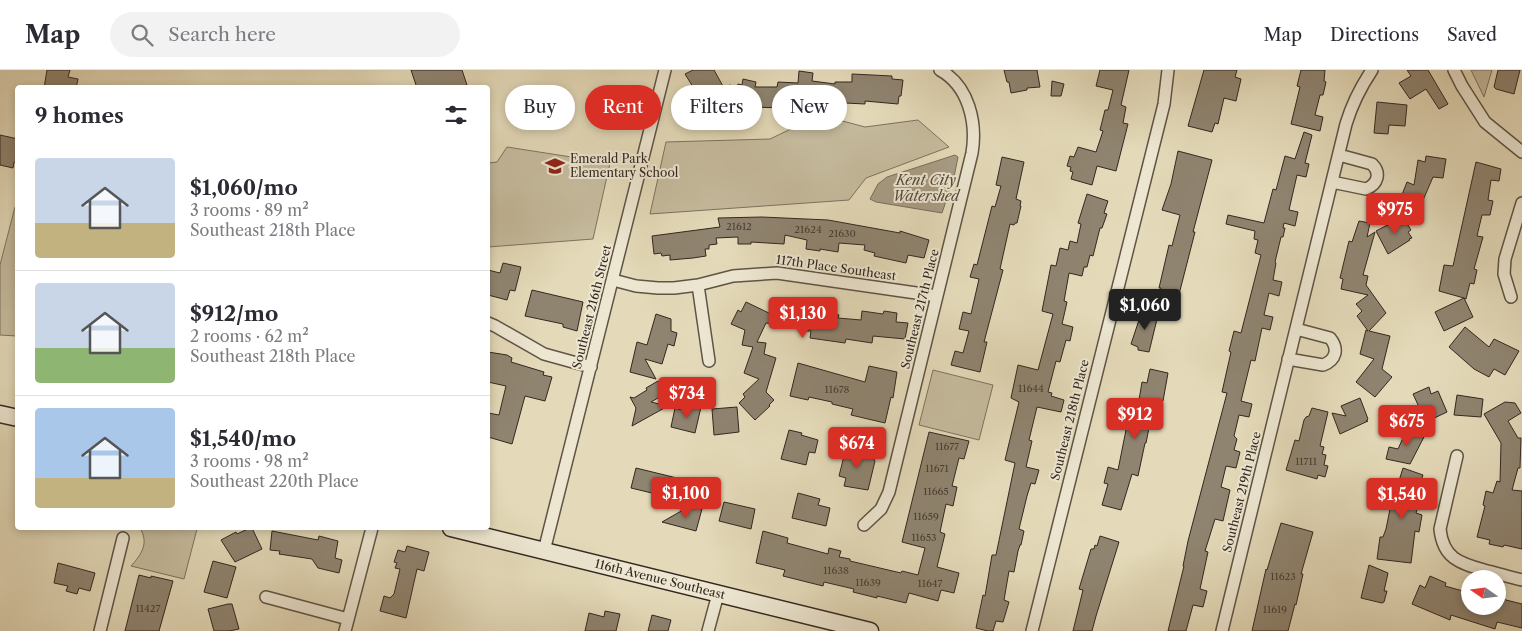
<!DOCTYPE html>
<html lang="en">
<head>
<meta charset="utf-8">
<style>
	body { margin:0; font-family:"Libre Caslon Text",serif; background:#f2f2f3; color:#2b2b33; height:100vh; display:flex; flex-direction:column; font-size:19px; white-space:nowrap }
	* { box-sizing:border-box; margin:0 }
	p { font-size:16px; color:#7c7c81 }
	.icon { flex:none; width:28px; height:28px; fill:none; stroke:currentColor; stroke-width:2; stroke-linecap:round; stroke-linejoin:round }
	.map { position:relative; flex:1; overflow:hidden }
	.side { position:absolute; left:15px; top:15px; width:475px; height:445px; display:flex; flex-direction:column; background:#fff; border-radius:5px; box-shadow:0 2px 8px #0003 }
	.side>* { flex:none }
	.top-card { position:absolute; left:505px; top:15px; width:475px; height:45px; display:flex; gap:10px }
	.needle { width:32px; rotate:284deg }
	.buttons { position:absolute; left:1461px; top:500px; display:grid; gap:10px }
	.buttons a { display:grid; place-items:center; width:45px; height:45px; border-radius:50%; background:#fff; box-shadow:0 2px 8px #0003; font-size:25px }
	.price { position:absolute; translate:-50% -42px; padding:0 11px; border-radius:5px; background:#d93025; color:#fff; font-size:16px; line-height:32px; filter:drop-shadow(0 1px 2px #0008) }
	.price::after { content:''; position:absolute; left:50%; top:30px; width:15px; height:11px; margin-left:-8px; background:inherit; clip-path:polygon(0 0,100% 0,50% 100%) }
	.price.selected { background:#222; color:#fff }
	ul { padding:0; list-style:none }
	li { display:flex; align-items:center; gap:15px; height:125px; padding:0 20px }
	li+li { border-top:1px solid #e1e1e2 }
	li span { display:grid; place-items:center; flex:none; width:140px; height:100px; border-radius:5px; color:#555 }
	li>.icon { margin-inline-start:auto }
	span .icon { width:60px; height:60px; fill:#fffc; stroke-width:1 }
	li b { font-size:21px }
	h2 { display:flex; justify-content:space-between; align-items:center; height:60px; padding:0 20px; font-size:21px }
	.chip { padding:0 18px; border-radius:22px; background:#fff; box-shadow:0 2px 8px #0003; font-size:18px; line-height:45px }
	.chip.selected { background:#d93025; color:#fff }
	header { display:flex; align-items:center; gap:30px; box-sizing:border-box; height:70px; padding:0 25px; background:#fff; border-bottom:1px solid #e1e1e2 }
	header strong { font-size:24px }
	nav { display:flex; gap:28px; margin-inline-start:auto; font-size:18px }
	.search { width:350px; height:45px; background:#f2f2f3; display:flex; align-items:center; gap:12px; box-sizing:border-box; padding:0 18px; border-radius:28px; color:#7c7c81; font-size:19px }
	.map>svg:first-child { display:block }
	.green { fill:#c6bc9f; stroke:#7c7260 }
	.water { fill:#a89d85; stroke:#796e5d }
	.building { fill:#8f8470; stroke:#332720 }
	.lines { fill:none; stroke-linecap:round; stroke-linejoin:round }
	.minor-casing { stroke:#5f5446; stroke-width:14 }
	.secondary-casing { stroke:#332720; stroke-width:19 }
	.minor { stroke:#ede7d2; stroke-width:11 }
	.secondary { stroke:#ede7d2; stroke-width:16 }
	.labels { text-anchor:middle; stroke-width:4; stroke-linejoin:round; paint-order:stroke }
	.number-label { font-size:10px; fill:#4a3e34 }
	.poi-label { font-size:12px; fill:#332720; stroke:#ede7d2; text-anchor:start }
	.street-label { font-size:12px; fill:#332720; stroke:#ede7d2 }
	.water-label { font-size:14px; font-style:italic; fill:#564a3e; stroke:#ede7d2 }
</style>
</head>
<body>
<header>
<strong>Map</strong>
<div class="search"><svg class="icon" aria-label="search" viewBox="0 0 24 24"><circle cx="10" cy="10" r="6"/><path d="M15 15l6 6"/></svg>Search here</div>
<nav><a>Map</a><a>Directions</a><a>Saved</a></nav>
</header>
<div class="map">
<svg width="1522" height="561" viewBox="0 0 1522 561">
	<rect width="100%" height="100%" fill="#e4dab9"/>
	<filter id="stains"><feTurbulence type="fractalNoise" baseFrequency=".004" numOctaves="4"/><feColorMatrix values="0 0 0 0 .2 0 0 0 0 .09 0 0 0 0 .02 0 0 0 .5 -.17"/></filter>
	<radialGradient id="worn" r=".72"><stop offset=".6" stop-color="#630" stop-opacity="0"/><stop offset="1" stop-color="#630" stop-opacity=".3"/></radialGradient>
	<path class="green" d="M1471 0H1492L1484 27Z
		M820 45 865 57 918 50 949 77 866 108 849 130 650 144 666 72 770 69Z
		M507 77 610 93 593 169 488 177V93L497 92Z
		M17 136H18L17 266 0 265V195L15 137Z
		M933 300 993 315 979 370 919 355Z
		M140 458H190L197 459 184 509 131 496C142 484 149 473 140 458Z"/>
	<path class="water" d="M955 85 958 87 954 107 942 143 876 132 870 129 878 114 887 107Z"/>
	<path class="building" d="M47 0H70L68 7 78 9 76 18H44Z
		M411 0H462L468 18H417Z
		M693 0H714L724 18 701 30 685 4Z
		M1004 0H1037L1040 17 1027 18V20L1011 23 1009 12H1007Z
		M1100 0H1129L1121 35 1126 37 1123 53 1128 54 1116 101 1097 96 1092 115 1071 109 1073 102 1070 101 1071 97 1067 96 1070 86 1074 87 1078 77 1096 82 1103 61 1100 60 1105 40H1108L1113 20 1096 16Z
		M1204 0H1237L1235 7 1241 9 1236 31 1224 28 1218 54 1215 53 1212 62 1188 56Z
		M1301 0H1325L1324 11 1326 12 1323 25H1320L1315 45 1323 47 1320 61 1291 54 1300 17 1297 16Z
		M1407 0H1428L1448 34 1439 39 1426 19 1410 29 1399 13 1411 6Z
		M1498 0H1520L1514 24 1496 19 1494 17Z
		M799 1 813 3 812 11 835 14V12H852V4L892 6V9L903 10 901 26H899L898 34 865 31V34L787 30V38L748 37 725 32 729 15 737 17 738 14 742 15 743 9 756 12 755 17H777L778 12 798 13Z
		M1052 11 1064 14 1061 26H1051Z
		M1377 32 1407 35 1405 56 1389 55 1388 64 1374 63Z
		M1304 62 1312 65 1305 93 1309 94 1306 107 1297 105 1289 140 1298 142 1295 156 1284 153 1283 158H1285L1283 167H1281L1275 192 1276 193 1273 210 1282 212 1279 226 1269 223 1264 245 1273 247 1270 260 1262 258 1255 291 1251 290 1241 331 1252 334 1249 347 1239 345 1234 366 1237 369 1234 380 1240 382 1236 398 1226 396 1221 417 1230 420 1223 451 1215 449 1205 481 1208 482 1200 519 1207 521 1203 537 1193 535 1186 561H1168L1184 496H1183L1188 471 1227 323 1222 322 1231 282 1229 281 1234 261 1241 263 1261 185 1255 183 1258 170 1254 169 1255 161 1226 154 1228 145 1264 153 1273 119 1276 120 1285 86 1295 89Z
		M0 65 18 69V93L14 92 13 98 0 95Z
		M1178 81 1212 90 1193 162H1195L1175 240 1157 235 1161 218H1159L1169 175 1172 176 1180 145 1162 140 1171 114Z
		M1426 86 1446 89 1443 108 1433 107 1417 144 1400 137 1404 128 1401 127 1407 112 1414 115 1418 90 1425 92Z
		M1002 87 1024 92 1016 129 1021 131 1020 136H1021L1017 153H1015L1014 155 1010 154 1000 199 1003 200 984 272H987L980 302 951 295 955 281 963 283 969 261 959 259 963 242 971 244 979 209 970 207 974 194 977 195 992 136 995 137 1001 116 996 115Z
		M1476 92 1501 99 1499 111 1491 110 1488 130 1493 131 1490 145H1482L1477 166 1483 167 1474 199 1477 200 1474 214 1470 213 1466 229 1464 228 1473 247 1444 261 1435 242 1464 228 1439 221 1444 195 1453 196Z
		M1087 124 1108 131 1104 143 1107 144 1102 158H1100L1093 186 1090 185 1087 197H1084L1082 206 1069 203 1064 231 1067 232 1062 254 1073 257 1070 271 1066 270 1060 292 1056 291 1048 322 1052 323 1051 326 1064 330 1061 342 1037 337 1029 370 1032 371 1026 397 1039 400 1035 414 1031 413 1027 426 1019 459 1024 461 1021 475H1020L1018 481 1014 502 1009 501 1004 530 1009 532 1003 552 996 551 993 561H988L976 558 983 525 985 526 992 485H996L1015 393 1005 390 1019 332 1011 328 1018 295 1038 300 1053 244 1042 241 1051 195 1056 196 1060 178 1068 180 1070 171 1077 173 1081 154 1078 153Z
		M762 147 828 150 900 163V161L929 170 924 188 908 185 906 193 874 186 875 183 864 180 865 175 839 173 838 182 820 179V181L806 179 807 170 785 165 784 174 751 172V174H738V167L716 168 717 174 709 175V179H705L706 186 693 188 670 190V185L662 186 661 183 654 184 652 166 720 157 718 148Z
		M1403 147 1411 160 1408 162 1412 168 1409 169 1410 170 1388 184 1376 161Z
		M1359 151 1370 153 1367 167 1375 162 1363 205 1368 206 1366 215 1386 243 1369 261 1390 266 1382 299 1392 307 1375 327 1356 312 1374 289 1360 284 1366 260 1368 261 1357 246 1362 241 1356 234 1368 225 1341 219 1343 209 1340 208 1349 171 1352 172Z
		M503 193 521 197 515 221 510 220 507 230 488 225V200L500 203Z
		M532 220 583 232 577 261 563 257V254L525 246Z
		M793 230 824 233 823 242 839 245 838 248 861 250 862 241 883 244 884 241 897 243 896 252 908 253 905 269 873 266 872 273 846 269 845 273 810 268 811 261H806L807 258 766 253 757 272 766 273 764 284 776 288 766 322 774 330 769 335 770 336 755 350 739 333 745 327 743 324 759 309 744 303 753 277 742 275 745 260 731 254 738 240 741 242 746 232 773 245 774 237 792 239Z
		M1142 241 1158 245 1149 282 1138 280V277L1131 274Z
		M656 244 671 249V261L677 263 674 276 668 274 662 294 645 289 656 309 630 302 637 272 647 275Z
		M1465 257 1489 277 1494 269 1519 281 1505 305 1494 299 1489 307 1474 299 1449 277Z
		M488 282 507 285 512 288 511 292 544 302 543 305 552 307 545 331 525 326 512 374 488 367V343L499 345 506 316 488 312Z
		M798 293 865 312 869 296 897 302 893 328 891 327 885 353 851 345 853 339 832 334V332L809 327 808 330 790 326Z
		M1150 299 1168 303 1163 331 1157 329 1151 359 1149 358 1146 373H1145L1138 406 1132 404 1121 440 1102 435 1108 414 1104 413 1108 397 1118 400 1131 335 1138 336 1142 312 1147 313Z
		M658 311 665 324 651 332 668 336 632 356 636 338 630 327 634 328 647 320 646 318Z
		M1429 317 1431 324 1438 321 1447 342 1428 351 1422 336 1419 337 1413 324Z
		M1457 325 1483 329 1481 347 1454 345Z
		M1360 328 1368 349 1366 351H1368L1340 364 1332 343 1346 346 1341 336Z
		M1505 332 1515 333 1521 343 1508 351 1518 368H1521L1520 398H1518L1512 420 1522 421V479L1504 475 1503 477 1489 474 1490 470 1477 467 1485 436 1483 435 1486 421 1493 423 1497 411 1500 412 1501 373 1484 344Z
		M688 334 701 337 695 363 671 357 675 338 687 341Z
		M737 337 739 362 714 365 712 339Z
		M1312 338 1328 342 1320 376 1324 377 1322 384 1326 385 1324 395 1328 396 1325 407 1318 405 1317 409 1286 400 1295 370 1299 371 1304 350 1306 347 1309 346Z
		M1408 357 1425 365 1410 394 1386 389 1389 377 1398 379Z
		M789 360 802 363 801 365 818 370 815 383 809 382 806 395 781 389Z
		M929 362 969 371 964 389 959 388 952 416 957 417 953 436 946 434 940 462 945 464 937 497 959 503 954 523 941 520 938 531 909 523 906 533 877 526V528L853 522 854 519 824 512 823 516 783 506 785 500 756 493 763 461 788 468 787 473 828 484 829 478 841 481 839 487 850 489V491L901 503 902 501 918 505 925 478 902 472Z
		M846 378 866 382 865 384 872 386 875 391 868 420 844 416 846 408 839 406Z
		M636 398 681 409 674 434 655 429 656 424 631 418Z
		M1403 398 1423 405 1419 417 1423 419 1416 443 1422 445 1419 462 1415 461 1411 493 1377 489 1380 467H1383L1386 459 1392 429 1393 430Z
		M798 423 820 429 818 435 830 438 826 456 792 448Z
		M724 432 755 439 751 459 719 451Z
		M690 436 702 439 696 461 662 452Z
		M1281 453 1313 462 1301 504H1303L1296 535 1295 534 1288 561H1252L1266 499 1267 500Z
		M250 458H252L262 479 235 492 221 470 236 462 237 464Z
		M272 461 318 470 319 466 338 471 335 488 342 490 339 503 318 498 312 489 279 484 280 481 270 480Z
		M1100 466 1119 472 1096 546 1092 561H1073L1083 520 1079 519 1091 479H1094L1095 475 1097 476Z
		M407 476 429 482 424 501 417 499 406 548 380 541 384 526 390 528 394 524 400 499 395 498 397 493 394 492 398 480 405 482Z
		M213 491 236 497 227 528 204 522Z
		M58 493 95 503 90 521 79 518 77 524 66 521 68 516 54 513Z
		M1369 495 1388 503 1384 521H1387L1384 532 1382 533 1361 528Z
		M139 505 151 508V506L173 511 159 561H125Z
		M1430 506 1446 513 1445 516 1463 521 1461 527 1470 531V536H1498V528L1522 534V558L1497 552 1495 559 1451 545 1450 550 1412 534 1420 515 1425 518Z
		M228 534H232L239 559 229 561H214L208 539Z
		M605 541 620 544 616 561H585L589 543 604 547Z
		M652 545 671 550 668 561H648Z"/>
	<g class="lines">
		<defs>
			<path id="minor" d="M1454 0 1462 16 1485 52 1522 82
				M1332 112 1366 119C1378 114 1381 103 1372 94L1339 85
				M613 210 636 216 658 218H674L698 215 733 206 777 203 937 226
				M698 215 709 291
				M1511 227 1504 204 1505 189 1522 133
				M488 253 495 256 544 284 591 297
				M1288 289 1323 295C1336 290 1339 279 1330 268L1296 259
				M1457 386 1440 459C1443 488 1459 493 1484 500 1497 503 1509 507 1522 510
				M864 455 881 439 889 422 972 83C977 53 969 16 940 0
				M544 481 665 0
				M266 527 348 549
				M100 561 123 468
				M345 561 372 458
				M708 561 718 524
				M1032 561 1164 34 1168 0
				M1222 561 1346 54C1352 34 1360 18 1372 0"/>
			<g id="secondary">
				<path d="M0 344 18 348"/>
				<path id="s1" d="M451 458 870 561"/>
			</g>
		</defs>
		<use href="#minor" class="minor-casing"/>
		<use href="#secondary" class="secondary-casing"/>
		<use href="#minor" class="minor"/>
		<use href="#secondary" class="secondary"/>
	</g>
	<defs>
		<symbol id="school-bare" viewBox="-9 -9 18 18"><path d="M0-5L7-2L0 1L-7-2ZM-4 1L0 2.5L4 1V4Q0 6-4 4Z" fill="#8f2418" stroke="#ede7d2" stroke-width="2.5" paint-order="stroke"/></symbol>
	</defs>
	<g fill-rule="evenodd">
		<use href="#school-bare" x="541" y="82" width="28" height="28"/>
	</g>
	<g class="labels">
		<g class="number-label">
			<text x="739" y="160">21612</text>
			<text x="808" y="163">21624</text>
			<text x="842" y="167">21630</text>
			<text x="1031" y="322">11644</text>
			<text x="837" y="323">11678</text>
			<text x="947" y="380">11677</text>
			<text x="1306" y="395">11711</text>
			<text x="937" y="402">11671</text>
			<text x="936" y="425">11665</text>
			<text x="926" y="450">11659</text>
			<text x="924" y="471">11653</text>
			<text x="836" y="504">11638</text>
			<text x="1283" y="510">11623</text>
			<text x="868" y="516">11639</text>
			<text x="930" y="517">11647</text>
			<text x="148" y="542">11427</text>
			<text x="1275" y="543">11619</text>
		</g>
		<g class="poi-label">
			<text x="570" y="93">Emerald Park<tspan x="570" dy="14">Elementary School</tspan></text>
		</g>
		<g class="street-label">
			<text transform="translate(836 198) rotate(8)" y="4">117th Place Southeast</text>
			<text transform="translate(592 237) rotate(-76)" y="4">Southeast 216th Street</text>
			<text transform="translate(920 239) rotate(-76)" y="4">Southeast 217th Place</text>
			<text transform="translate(1070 350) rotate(-76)" y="4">Southeast 218th Place</text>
			<text transform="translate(1242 422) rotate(-76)" y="4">Southeast 219th Place</text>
			<text dy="4" stroke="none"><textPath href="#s1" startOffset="215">116th Avenue Southeast</textPath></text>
		</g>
		<g class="water-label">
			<text x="926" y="115">Kent City<tspan x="926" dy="16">Watershed</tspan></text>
		</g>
	</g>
	<rect width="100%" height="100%" filter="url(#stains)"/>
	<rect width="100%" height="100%" fill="url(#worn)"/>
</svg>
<div class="buttons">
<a><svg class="needle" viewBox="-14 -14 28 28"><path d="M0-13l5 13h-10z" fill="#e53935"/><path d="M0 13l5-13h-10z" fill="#7c7c81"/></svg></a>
</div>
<b class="price" style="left:1395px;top:165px">$975</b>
<b class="price selected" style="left:1145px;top:261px">$1,060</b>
<b class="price" style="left:803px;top:269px">$1,130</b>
<b class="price" style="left:687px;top:349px">$734</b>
<b class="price" style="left:1135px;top:370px">$912</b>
<b class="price" style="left:1407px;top:377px">$675</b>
<b class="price" style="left:857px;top:399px">$674</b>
<b class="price" style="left:686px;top:449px">$1,100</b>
<b class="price" style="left:1402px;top:450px">$1,540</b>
<div class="top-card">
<a class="chip">Buy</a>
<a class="chip selected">Rent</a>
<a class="chip">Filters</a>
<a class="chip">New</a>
</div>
<section class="side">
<h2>9 homes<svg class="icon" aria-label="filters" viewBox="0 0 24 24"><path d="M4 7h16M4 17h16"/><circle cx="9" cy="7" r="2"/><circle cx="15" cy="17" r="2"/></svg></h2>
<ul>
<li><span style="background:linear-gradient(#c9d6e8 65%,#c2b280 0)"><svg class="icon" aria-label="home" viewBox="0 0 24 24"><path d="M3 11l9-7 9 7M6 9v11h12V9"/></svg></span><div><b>$1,060/mo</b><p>3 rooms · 89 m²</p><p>Southeast 218th Place</p></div></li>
<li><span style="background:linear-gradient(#c9d6e8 65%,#8fb573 0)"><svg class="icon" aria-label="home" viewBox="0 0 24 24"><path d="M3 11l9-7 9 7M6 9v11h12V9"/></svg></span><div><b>$912/mo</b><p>2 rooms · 62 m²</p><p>Southeast 218th Place</p></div></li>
<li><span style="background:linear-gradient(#a9c7e8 70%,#c2b280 0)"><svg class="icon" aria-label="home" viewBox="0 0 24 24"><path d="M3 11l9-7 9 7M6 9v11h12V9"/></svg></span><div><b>$1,540/mo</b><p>3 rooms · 98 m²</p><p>Southeast 220th Place</p></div></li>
</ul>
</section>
</div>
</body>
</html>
